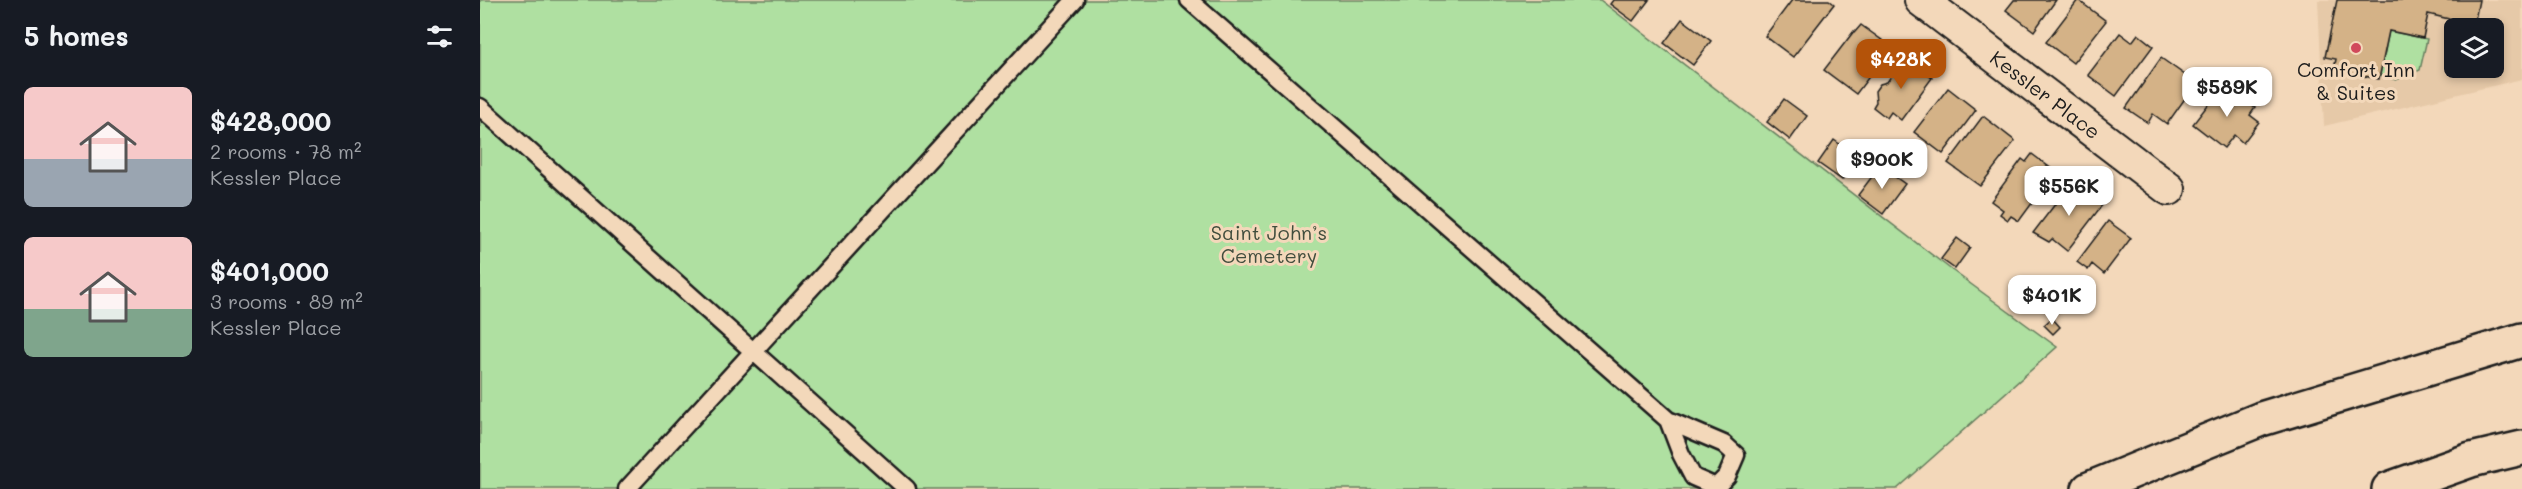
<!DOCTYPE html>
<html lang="en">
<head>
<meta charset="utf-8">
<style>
	body { margin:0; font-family:Mali,sans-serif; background:#20242c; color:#f1f3f6; height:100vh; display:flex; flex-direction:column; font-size:22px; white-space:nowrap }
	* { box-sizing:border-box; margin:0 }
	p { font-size:20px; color:#9ea1a6 }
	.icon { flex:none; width:33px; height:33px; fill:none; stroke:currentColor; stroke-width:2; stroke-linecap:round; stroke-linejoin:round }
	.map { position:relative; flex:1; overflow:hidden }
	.details { display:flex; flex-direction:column; background:#171b24; width:480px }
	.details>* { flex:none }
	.buttons { position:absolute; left:1964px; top:18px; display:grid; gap:12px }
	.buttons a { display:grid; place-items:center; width:60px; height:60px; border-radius:9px; background:#171b24; box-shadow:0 3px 9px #0003; font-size:30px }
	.price { position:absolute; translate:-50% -51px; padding:0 14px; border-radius:12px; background:#fff; color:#222; font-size:20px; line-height:39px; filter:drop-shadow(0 2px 3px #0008) }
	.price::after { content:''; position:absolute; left:50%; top:36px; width:18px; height:14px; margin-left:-9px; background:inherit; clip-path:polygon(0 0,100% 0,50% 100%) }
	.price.on { background:#b45309; color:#fff }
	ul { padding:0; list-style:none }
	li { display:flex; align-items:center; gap:18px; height:150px; padding:0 24px }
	li span { display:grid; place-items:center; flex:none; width:168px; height:120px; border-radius:9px; color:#555 }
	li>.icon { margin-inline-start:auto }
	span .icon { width:72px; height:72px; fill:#fffc; stroke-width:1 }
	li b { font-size:26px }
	h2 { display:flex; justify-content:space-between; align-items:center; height:72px; padding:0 24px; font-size:26px }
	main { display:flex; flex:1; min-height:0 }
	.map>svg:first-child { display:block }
	.built { fill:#e6c9a8; fill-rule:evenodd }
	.green { fill:#afe0a1; stroke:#667e5e; stroke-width:1.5 }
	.building { fill:#d4b287; stroke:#1c1c1c; stroke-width:1.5 }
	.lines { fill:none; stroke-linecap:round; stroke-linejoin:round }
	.service-casing { stroke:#1c1c1c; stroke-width:21 }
	.minor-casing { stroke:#1c1c1c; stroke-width:36 }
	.motorway-casing { stroke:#1c1c1c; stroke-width:38 }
	.service { stroke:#f3d8ba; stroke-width:16 }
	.minor { stroke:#f3d8ba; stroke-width:32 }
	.motorway { stroke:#f3d8ba; stroke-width:33 }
	.poi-dot { fill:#d1495b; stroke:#f3d8ba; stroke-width:2 }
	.labels { text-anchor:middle; stroke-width:6; stroke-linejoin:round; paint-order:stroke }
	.poi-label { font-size:20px; fill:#1c1c1c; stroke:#f3d8ba }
	.street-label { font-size:20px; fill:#1c1c1c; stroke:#f3d8ba }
	.park-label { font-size:20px; fill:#414d3d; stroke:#f3d8ba }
</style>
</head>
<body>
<main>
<section class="details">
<h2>5 homes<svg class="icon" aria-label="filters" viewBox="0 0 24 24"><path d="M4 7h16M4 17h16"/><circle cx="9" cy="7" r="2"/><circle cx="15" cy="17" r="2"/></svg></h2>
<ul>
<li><span style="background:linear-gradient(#f6c9c9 60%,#9aa5b1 0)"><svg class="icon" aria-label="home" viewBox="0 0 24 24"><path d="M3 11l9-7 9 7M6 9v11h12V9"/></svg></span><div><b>$428,000</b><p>2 rooms · 78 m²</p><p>Kessler Place</p></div></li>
<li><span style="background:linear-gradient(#f6c9c9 60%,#7fa58c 0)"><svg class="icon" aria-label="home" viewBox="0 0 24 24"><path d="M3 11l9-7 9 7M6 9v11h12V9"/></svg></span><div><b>$401,000</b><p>3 rooms · 89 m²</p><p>Kessler Place</p></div></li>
</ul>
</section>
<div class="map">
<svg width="2042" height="489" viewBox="0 0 2042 489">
	<rect width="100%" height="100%" fill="#f3d8ba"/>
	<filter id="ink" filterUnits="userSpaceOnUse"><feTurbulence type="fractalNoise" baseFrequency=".0167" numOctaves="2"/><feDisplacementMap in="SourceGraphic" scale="12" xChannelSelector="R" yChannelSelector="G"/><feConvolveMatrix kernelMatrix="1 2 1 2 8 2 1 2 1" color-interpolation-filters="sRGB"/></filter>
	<g filter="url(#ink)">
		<path class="built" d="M1838 0H2042V79L1844 126ZM1974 28H2013V68H1974Z"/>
		<path class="green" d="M0 0H1120L1473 271 1577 347 1417 489H0Z
			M1909 31 1947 39 1940 70 1916 80 1900 75Z"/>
		<path class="building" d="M1133 0H1169L1153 21 1130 4Z
			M1312 0H1349L1354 4 1313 57 1285 36Z
			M1534 0H1576L1554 31 1526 10Z
			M1598 0 1626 21 1593 63 1566 42Z
			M1857 0H1999L1994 25 1948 14 1943 38 1909 31 1899 79 1854 70 1856 59 1845 57Z
			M1202 19 1231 41 1213 65 1184 43Z
			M1381 25 1410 46 1405 52 1407 53 1376 94 1344 70 1374 31 1375 32Z
			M1640 33 1652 42 1658 34 1673 46 1636 96 1608 75Z
			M1424 58 1452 78 1421 120 1411 112 1407 118 1393 107 1396 102 1395 91 1400 84 1407 82Z
			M1681 58 1716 83 1687 124 1673 114 1668 123 1646 108Z
			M1744 84 1775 108 1770 115 1779 122 1763 143 1754 135 1744 148 1713 124Z
			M1468 88 1496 110 1463 154 1434 132Z
			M1304 99 1327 116 1310 140 1287 122Z
			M1503 116 1535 141 1500 186 1468 163Z
			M1354 140 1379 158 1362 180 1338 163Z
			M1552 154 1573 170 1567 178 1569 180 1539 221 1531 216 1528 220 1520 214 1523 210 1511 201 1542 159 1546 162Z
			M1400 166 1425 184 1403 214 1378 195Z
			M1592 182 1623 204 1587 251 1572 239 1569 242 1553 233Z
			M1628 221 1651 238 1624 274 1612 264 1608 270 1597 262Z
			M1477 238 1490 248 1475 269 1461 259Z
			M1572 318 1580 327 1573 334 1564 325Z"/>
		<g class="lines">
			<defs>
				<path id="service" d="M709 0 1188 420 1244 444 1256 455 1247 476 1236 487 1213 477 1201 454 1188 420
					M0 107 427 489
					M147 489 595 0"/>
				<path id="minor" d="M1441 0 1689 189"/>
				<path id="motorway" d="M1609 489 1781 419 2042 340
					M1909 489 1991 460 2042 448"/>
			</defs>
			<use href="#service" class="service-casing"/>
			<use href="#minor" class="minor-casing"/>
			<use href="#motorway" class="motorway-casing"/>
			<use href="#service" class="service"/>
			<use href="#minor" class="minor"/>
			<use href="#motorway" class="motorway"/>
		</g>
	</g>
	<circle class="poi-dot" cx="1876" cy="48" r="6"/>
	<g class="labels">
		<g class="poi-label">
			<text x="1876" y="77">Comfort Inn<tspan x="1876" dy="23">&amp; Suites</tspan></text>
		</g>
		<g class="street-label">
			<text transform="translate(1565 95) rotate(37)" y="7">Kessler Place</text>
		</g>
		<g class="park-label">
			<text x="789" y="240">Saint John’s<tspan x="789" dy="23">Cemetery</tspan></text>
		</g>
	</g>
</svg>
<div class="buttons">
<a><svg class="icon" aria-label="layers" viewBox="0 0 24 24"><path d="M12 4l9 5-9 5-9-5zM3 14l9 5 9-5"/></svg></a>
</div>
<b class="price on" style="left:1421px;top:90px">$428K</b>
<b class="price" style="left:1747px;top:118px">$589K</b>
<b class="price" style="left:1402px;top:190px">$900K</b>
<b class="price" style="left:1589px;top:217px">$556K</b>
<b class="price" style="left:1572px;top:326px">$401K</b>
</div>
</main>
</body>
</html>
